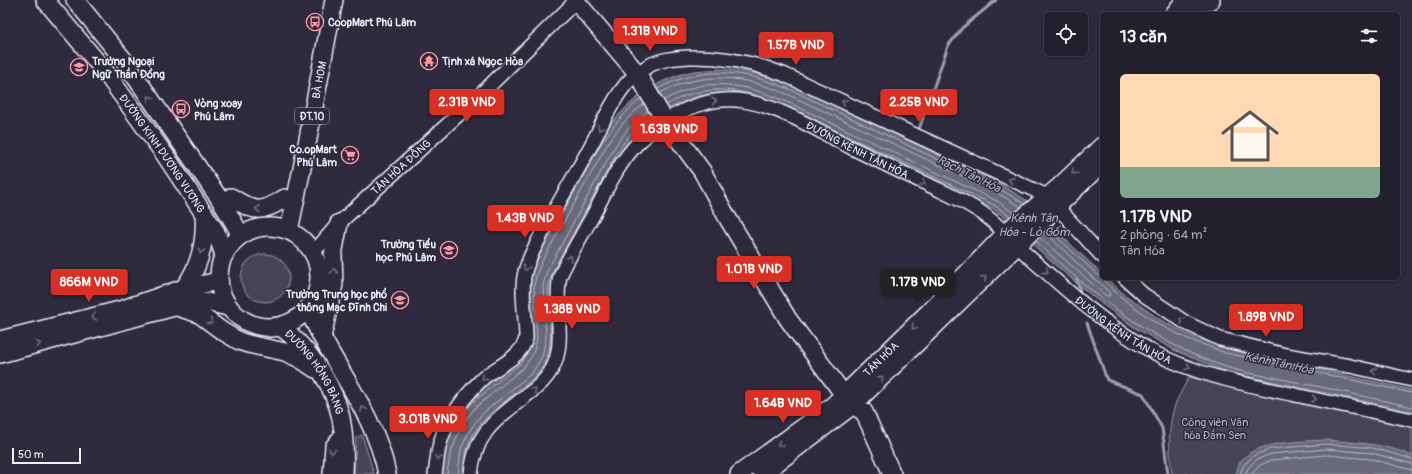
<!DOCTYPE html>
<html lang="vi">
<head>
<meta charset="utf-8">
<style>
	body { margin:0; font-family:Pangolin,sans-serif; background:#2b2836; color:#f1f3f6; height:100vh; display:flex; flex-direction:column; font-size:15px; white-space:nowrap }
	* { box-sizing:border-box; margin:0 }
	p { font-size:13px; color:#a3a3aa }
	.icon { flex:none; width:22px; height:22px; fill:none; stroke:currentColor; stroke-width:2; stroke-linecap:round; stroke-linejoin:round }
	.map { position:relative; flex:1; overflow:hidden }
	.sheet { position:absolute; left:1100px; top:12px; width:300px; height:268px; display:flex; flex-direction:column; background:#23202e; border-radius:6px; box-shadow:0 2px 6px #0003,0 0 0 1px #403e4a }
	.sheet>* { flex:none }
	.buttons { position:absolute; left:1044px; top:12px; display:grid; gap:8px }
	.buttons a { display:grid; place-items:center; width:44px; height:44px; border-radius:6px; background:#23202e; box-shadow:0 2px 6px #0003,0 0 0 1px #403e4a; font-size:20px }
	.scale { position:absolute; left:12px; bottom:10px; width:69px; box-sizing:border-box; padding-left:4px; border:2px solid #e8f1f8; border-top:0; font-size:11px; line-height:14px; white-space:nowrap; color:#e8f1f8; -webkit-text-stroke:3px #2f2a3d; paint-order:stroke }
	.price { position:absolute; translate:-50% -34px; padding:0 9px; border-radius:4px; background:#d93025; color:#fff; font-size:13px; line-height:26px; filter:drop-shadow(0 1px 2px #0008) }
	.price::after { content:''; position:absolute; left:50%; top:24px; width:12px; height:9px; margin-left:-6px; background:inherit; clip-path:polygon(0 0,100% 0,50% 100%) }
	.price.on { background:#222; color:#fff }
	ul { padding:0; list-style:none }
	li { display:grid; align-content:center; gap:8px; height:212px; padding:0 20px }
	li span { display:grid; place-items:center; height:124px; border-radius:6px; color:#555 }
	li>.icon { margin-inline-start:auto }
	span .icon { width:72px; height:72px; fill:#fffc; stroke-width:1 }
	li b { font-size:17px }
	h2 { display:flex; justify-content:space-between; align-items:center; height:48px; padding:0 20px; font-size:17px }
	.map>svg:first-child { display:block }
	.green { fill:#464455; stroke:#979aa6 }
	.water { fill:#696978; stroke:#9c9fab }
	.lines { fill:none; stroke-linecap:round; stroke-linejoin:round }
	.shore { stroke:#b5bbc5; stroke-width:1 }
	.stream { stroke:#9c9fab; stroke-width:3 }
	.minor-casing { stroke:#e8f1f8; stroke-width:16 }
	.major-casing { stroke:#e8f1f8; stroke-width:20 }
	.minor { stroke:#2f2a3d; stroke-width:13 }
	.major { stroke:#2f2a3d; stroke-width:17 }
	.oneway { stroke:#70707e }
	.labels { text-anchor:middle; stroke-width:3; stroke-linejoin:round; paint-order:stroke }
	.shield { fill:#2f2a3d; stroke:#b0b5c0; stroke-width:1 }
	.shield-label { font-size:10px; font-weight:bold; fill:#e8f1f8 }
	.poi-label { font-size:11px; font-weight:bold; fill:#e8f1f8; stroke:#2f2a3d; text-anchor:start }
	.street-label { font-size:11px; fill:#e8f1f8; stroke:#2f2a3d }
	.park-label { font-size:11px; fill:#afb4bf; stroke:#2f2a3d }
	.water-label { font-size:12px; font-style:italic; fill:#afb4be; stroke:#2f2a3d }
</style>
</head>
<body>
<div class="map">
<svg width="1412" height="474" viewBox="0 0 1412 474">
	<rect width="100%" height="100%" fill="#2f2a3d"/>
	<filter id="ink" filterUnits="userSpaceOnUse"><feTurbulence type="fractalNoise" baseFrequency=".025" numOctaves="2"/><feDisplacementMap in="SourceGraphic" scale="8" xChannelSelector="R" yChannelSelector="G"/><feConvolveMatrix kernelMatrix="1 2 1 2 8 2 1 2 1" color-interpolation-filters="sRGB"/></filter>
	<g filter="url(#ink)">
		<path class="green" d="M241 278a24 24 0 1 1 48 0a24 24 0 1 1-48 0Z
			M1189 377 1412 427V474H1172C1169 449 1167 426 1176 402 1180 393 1185 385 1189 377Z
			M362 435 374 474H354L356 438Z"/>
		<path class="water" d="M719 69C748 71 764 75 791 85L998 183 1028 201 1045 216 1062 236 1102 274V278H1106L1124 294 1159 319 1187 334 1227 349 1412 390V411L1228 372 1195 359 1174 350 1135 328 1099 302 1048 259 1008 220 993 209 779 108 726 94 698 96 687 100 665 110 646 124 629 142 622 153 556 275 555 338 553 354 543 374 488 421 467 474H438L449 431 469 400 518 361 527 273 599 140C622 106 653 79 694 71 702 70 711 70 719 69Z
			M1326 440C1355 443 1385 443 1412 456V474H1236C1237 470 1238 466 1240 462 1256 440 1301 442 1326 440Z"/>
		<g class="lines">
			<path class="shore" d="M657 89C703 65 743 70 789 89L996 187 1025 204
				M660 93C704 70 743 76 787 94L994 191 1021 207
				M664 100C674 95 684 90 695 87 725 80 755 89 783 100L997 201 1014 213
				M666 105C676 100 685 95 695 93 716 87 743 90 763 98
				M824 125 994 205 1010 216
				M1049 227 1059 239 1098 275 1102 276
				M1039 237 1105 295 1109 296 1110 293 1099 282 1094 279 1056 243 1046 231
				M1036 241C1091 294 1154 344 1229 368 1248 374 1270 376 1291 381 1331 389 1372 398 1412 407
				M538 257 602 142C614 126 625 111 641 99
				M1104 278 1105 282 1121 297 1156 323 1186 338 1226 353 1412 393
				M457 422 472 403 521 363 529 350
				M447 474 450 455 462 424 476 407 524 367 533 354 537 339 534 286 536 276 541 263 607 145C617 129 629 115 644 104
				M458 474 461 449 470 430 482 414 532 373 542 357 546 338 543 286 547 271 614 148C623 134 634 121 648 111
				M463 474C465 429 488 415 520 389 527 384 535 378 540 371 558 345 547 317 548 288 549 283 551 277 552 273L618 151C627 137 638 125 651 115
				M1240 474 1244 465 1253 456 1270 449 1326 444 1373 448 1412 459
				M1245 474 1248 468 1256 460 1271 454 1326 449 1372 453 1412 464
				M1252 474 1260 465 1272 460 1326 455 1371 459 1412 470"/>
			<path class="stream" d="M918 132 948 46 962 28 996 0
				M1077 280 1080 291
				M1087 323 1107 380 1143 394 1162 428 1168 474"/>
			<defs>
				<g id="minor">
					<path id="s1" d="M313 253 339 223 479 96 577 0"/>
					<path d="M1125 278 1144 295 1186 323 1220 339 1286 355 1350 366 1412 380"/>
					<path d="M330 474 332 446 343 433"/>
					<path d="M435 474C437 464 437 453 440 443 447 418 464 397 482 379 496 366 521 359 526 338 526 318 520 290 525 272 528 258 536 246 542 233 557 205 574 177 589 149 600 129 609 106 623 88 629 79 639 72 648 66 661 59 674 58 689 57 722 56 752 62 783 74L1047 196 1102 256"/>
					<path id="s2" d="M471 474C475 432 497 419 527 395 537 388 546 380 552 369 567 341 553 307 560 276 569 256 581 237 592 217 605 193 618 163 638 143 665 116 705 94 744 101 782 107 818 131 852 148 877 160 902 173 927 184 947 194 968 202 986 216 1001 227 1013 242 1027 255 1066 290 1107 327 1153 352 1196 375 1244 384 1291 394 1331 403 1372 411 1412 420"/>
				</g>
				<g id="major">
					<path id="s3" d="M45 0 103 69 165 155 216 232 224 255"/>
					<path d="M75 0 123 59 219 198 241 235"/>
					<path d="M575 0 637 73 665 121 702 171 727 217 788 319 844 395 853 405 864 412 892 474"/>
					<path d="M1174 14 1185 0"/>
					<path d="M1189 14 1199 5 1211 0"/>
					<path d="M231 197C255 212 260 214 285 198"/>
					<circle cx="269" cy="277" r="50"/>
					<path id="s4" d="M289 231 307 144 334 0"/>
					<path d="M184 288C201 265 206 240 204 213"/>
					<path d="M177 307 199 314 222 331 239 341 248 344 285 352 300 359 315 369"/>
					<path d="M308 309C332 365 375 412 387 474"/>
					<path id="s5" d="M270 328 281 327C305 345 329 378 338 407 345 428 345 452 344 474"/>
					<path d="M322 337 334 284 333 255 339 223"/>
					<path d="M0 340 120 310 184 288 219 281"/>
					<path d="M0 354 189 303 203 301 228 307"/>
					<path id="s6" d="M739 474 830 408 844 395 940 301 1010 229 1060 186 1102 146"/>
					<path d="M762 474 853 405 1102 163"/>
				</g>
			</defs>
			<use href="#minor" class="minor-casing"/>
			<use href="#major" class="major-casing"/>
			<use href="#minor" class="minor"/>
			<use href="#major" class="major"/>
		</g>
		<defs><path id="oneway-chevron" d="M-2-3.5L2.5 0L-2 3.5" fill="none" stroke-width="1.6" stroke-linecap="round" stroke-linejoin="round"/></defs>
		<g class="oneway">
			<use href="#oneway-chevron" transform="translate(150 98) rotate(-125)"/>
			<use href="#oneway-chevron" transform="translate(714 101) rotate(-10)"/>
			<use href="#oneway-chevron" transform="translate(844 102) rotate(-155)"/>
			<use href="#oneway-chevron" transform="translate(600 128) rotate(117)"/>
			<use href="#oneway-chevron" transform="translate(1074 172) rotate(137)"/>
			<use href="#oneway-chevron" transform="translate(1011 180) rotate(-155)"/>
			<use href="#oneway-chevron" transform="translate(923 183) rotate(25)"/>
			<use href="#oneway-chevron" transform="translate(258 209) rotate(-175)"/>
			<use href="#oneway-chevron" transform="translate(201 251) rotate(103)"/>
			<use href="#oneway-chevron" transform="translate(570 258) rotate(-61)"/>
			<use href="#oneway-chevron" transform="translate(526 268) rotate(106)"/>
			<use href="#oneway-chevron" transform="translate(334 271) rotate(-91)"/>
			<use href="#oneway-chevron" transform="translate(1046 271) rotate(41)"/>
			<use href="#oneway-chevron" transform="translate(984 278) rotate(-45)"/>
			<use href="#oneway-chevron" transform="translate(94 317) rotate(166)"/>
			<use href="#oneway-chevron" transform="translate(1182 320) rotate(-147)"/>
			<use href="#oneway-chevron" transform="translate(210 322) rotate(38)"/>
			<use href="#oneway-chevron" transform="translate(914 327) rotate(135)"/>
			<use href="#oneway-chevron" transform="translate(38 344) rotate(-15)"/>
			<use href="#oneway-chevron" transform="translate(1188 367) rotate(23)"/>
			<use href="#oneway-chevron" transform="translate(1374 371) rotate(-168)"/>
			<use href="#oneway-chevron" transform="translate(484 378) rotate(139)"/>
			<use href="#oneway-chevron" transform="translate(881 378) rotate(-44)"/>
			<use href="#oneway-chevron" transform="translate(534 390) rotate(-38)"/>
			<use href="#oneway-chevron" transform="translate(1314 399) rotate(12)"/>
			<use href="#oneway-chevron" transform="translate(363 409) rotate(-116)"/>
			<use href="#oneway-chevron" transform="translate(780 444) rotate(144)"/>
			<use href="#oneway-chevron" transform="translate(332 451) rotate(97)"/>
			<use href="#oneway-chevron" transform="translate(438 458) rotate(99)"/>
		</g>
	</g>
	<defs>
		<symbol id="bus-ring" viewBox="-11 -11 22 22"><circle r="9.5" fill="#2f2a3d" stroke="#ff9aa2" stroke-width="1.5"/><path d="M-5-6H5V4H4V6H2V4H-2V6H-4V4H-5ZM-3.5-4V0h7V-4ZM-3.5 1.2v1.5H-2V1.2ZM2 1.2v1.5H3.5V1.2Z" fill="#ff9aa2"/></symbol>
		<symbol id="temple-ring" viewBox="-11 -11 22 22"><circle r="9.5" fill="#2f2a3d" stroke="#ff9aa2" stroke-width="1.5"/><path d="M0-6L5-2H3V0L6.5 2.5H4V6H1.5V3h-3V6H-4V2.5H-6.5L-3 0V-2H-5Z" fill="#ff9aa2"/></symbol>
		<symbol id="school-ring" viewBox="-11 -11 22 22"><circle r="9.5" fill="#2f2a3d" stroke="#ff9aa2" stroke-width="1.5"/><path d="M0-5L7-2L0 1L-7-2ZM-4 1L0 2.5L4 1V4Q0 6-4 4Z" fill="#ff9aa2"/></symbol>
		<symbol id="supermarket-ring" viewBox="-11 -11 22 22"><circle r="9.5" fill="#2f2a3d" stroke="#ff9aa2" stroke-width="1.5"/><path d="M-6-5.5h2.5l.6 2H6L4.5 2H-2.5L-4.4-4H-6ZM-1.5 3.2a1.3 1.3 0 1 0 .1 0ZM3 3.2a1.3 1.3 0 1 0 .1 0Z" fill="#ff9aa2"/></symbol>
	</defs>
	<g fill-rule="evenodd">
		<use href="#bus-ring" x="305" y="12" width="20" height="20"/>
		<use href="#temple-ring" x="419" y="51" width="20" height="20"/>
		<use href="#school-ring" x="69" y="57" width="20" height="20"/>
		<use href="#bus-ring" x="171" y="99" width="20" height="20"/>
		<use href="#supermarket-ring" x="340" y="145" width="20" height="20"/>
		<use href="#school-ring" x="439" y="240" width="20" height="20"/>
		<use href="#school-ring" x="390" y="290" width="20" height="20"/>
	</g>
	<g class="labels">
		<rect class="shield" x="295" y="108" width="34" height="16" rx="3"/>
		<g class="shield-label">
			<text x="312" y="120">ĐT.10</text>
		</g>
		<g class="poi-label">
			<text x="328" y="26">CoopMart Phú Lâm</text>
			<text x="92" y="65">Trường Ngoại<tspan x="92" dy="13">Ngữ Thần Đồng</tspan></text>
			<text x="442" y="65">Tịnh xá Ngọc Hòa</text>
			<text x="194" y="107">Vòng xoay<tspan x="194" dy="13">Phú Lâm</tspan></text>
			<text x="337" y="153" text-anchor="end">Co.opMart<tspan x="337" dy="13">Phú Lâm</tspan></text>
			<text x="436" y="248" text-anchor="end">Trường Tiểu<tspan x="436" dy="13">học Phú Lâm</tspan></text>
			<text x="387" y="298" text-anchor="end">Trường Trung học phổ<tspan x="387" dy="13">thông Mạc Đĩnh Chi</tspan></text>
		</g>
		<g class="street-label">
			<text dy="4" stroke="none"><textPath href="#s4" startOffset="154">BÀ HOM</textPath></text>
			<text dy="4" stroke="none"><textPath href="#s2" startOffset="628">ĐƯỜNG KÊNH TÂN HÓA</textPath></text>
			<text dy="4" stroke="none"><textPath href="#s3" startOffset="193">ĐƯỜNG KINH DƯƠNG VƯƠNG</textPath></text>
			<text dy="4" stroke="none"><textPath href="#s1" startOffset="123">TÂN HÒA ĐÔNG</textPath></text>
			<text dy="4" stroke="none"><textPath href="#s2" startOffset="952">ĐƯỜNG KÊNH TÂN HÓA</textPath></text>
			<text dy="4" stroke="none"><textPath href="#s6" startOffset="183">TÂN HÓA</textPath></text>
			<text dy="4" stroke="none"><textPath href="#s5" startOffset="68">ĐƯỜNG HỒNG BÀNG</textPath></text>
		</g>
		<g class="park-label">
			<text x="1215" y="426">Công viên Văn<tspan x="1215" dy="13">hóa Đầm Sen</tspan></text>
		</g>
		<g class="water-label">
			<text transform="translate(969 174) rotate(26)" y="4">Rạch Tân Hóa</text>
			<text x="1034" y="222">Kênh Tân<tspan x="1034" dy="14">Hóa - Lò Gốm</tspan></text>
			<text transform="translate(1279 363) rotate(12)" y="4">Kênh Tân Hóa</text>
		</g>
	</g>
</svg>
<div class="buttons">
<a><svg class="icon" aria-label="locate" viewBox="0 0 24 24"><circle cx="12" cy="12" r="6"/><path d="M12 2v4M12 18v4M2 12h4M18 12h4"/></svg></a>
</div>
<div class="scale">50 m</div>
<b class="price" style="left:650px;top:52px">1.31B VND</b>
<b class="price" style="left:796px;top:66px">1.57B VND</b>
<b class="price" style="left:467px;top:123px">2.31B VND</b>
<b class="price" style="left:919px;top:123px">2.25B VND</b>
<b class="price" style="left:669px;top:150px">1.63B VND</b>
<b class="price" style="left:525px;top:239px">1.43B VND</b>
<b class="price" style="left:754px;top:290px">1.01B VND</b>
<b class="price" style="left:89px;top:303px">866M VND</b>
<b class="price on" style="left:918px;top:303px">1.17B VND</b>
<b class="price" style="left:572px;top:330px">1.38B VND</b>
<b class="price" style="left:1266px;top:338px">1.89B VND</b>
<b class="price" style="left:783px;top:424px">1.64B VND</b>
<b class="price" style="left:428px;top:440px">3.01B VND</b>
<section class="sheet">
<h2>13 căn<svg class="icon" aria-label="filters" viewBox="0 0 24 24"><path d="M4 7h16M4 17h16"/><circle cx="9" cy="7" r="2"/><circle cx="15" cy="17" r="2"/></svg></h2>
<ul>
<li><span style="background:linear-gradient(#ffd9b3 75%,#7fa58c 0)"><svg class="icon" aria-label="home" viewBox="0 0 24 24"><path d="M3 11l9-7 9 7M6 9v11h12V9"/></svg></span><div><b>1.17B VND</b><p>2 phòng · 64 m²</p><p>Tân Hóa</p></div></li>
</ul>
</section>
</div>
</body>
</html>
